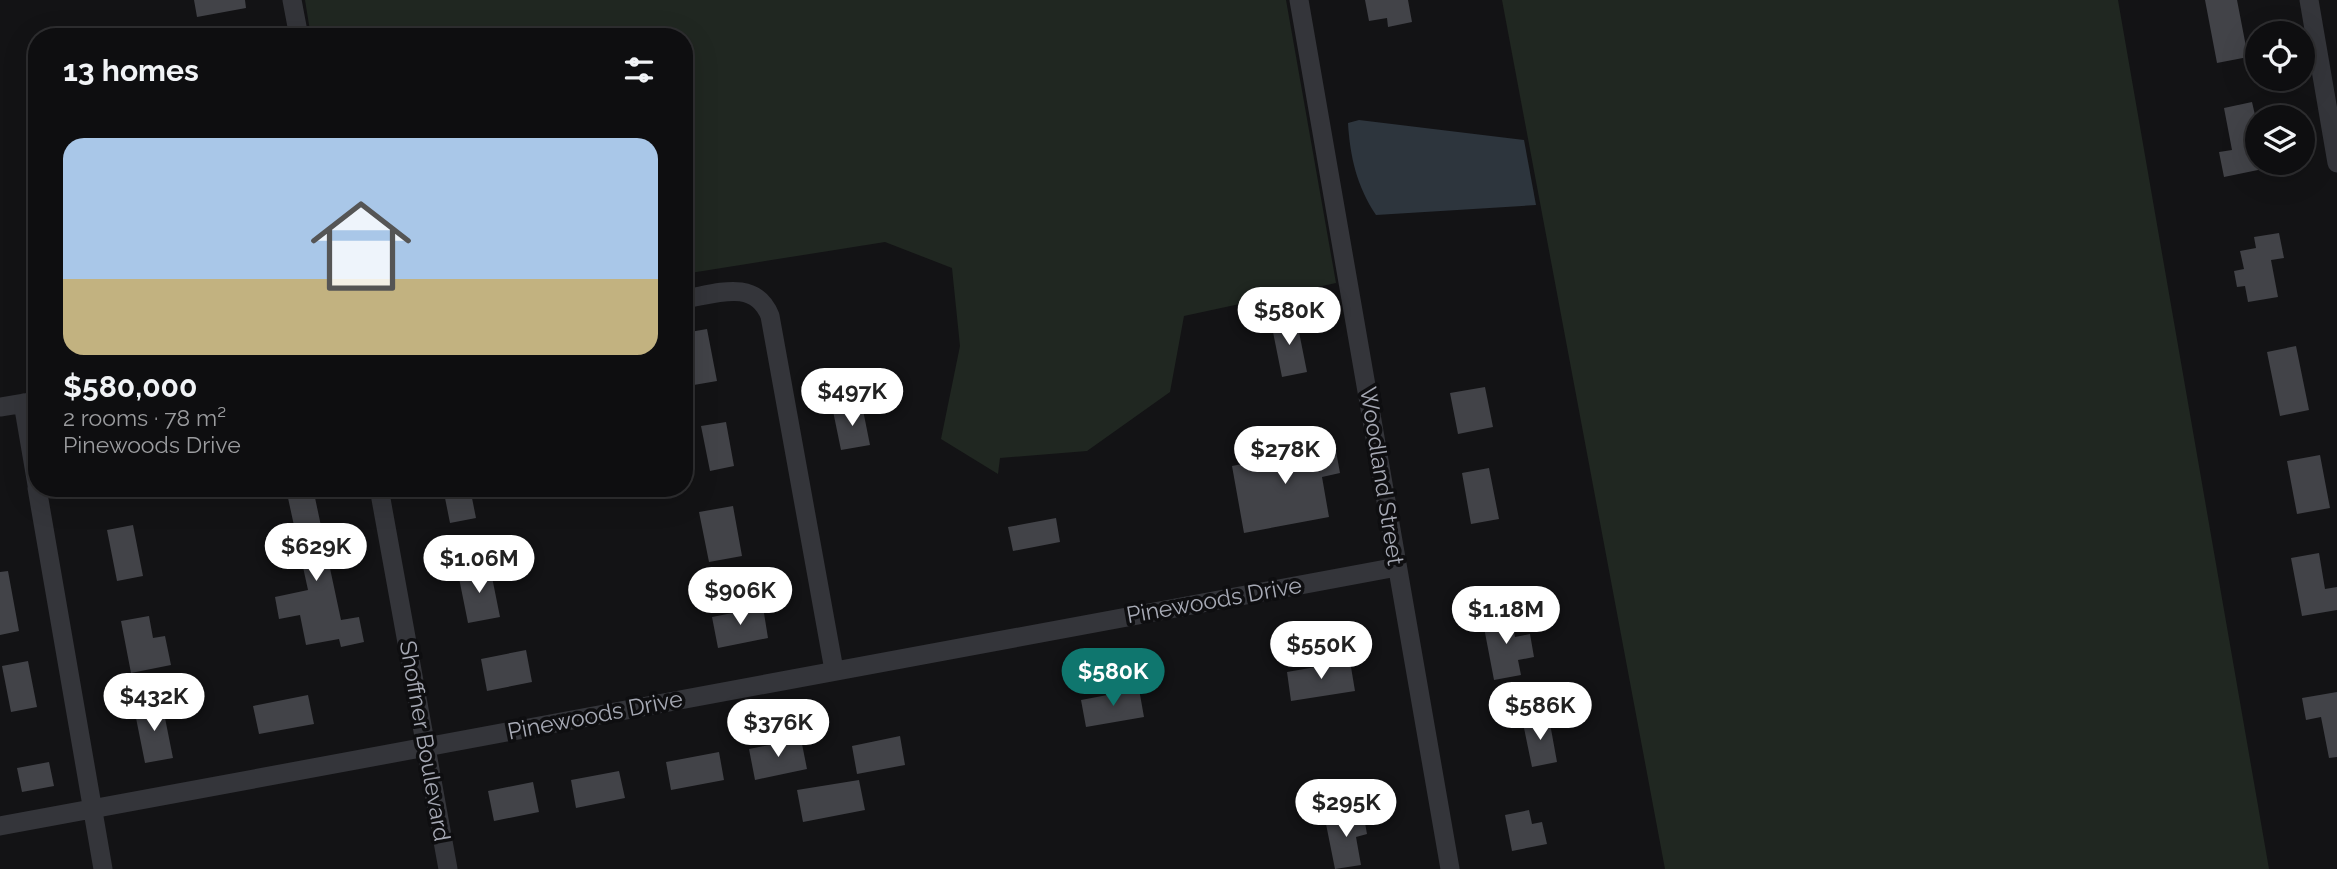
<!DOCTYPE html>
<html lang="en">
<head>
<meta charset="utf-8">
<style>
	body { margin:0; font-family:Raleway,sans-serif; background:#1c1c1e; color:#f1f3f6; height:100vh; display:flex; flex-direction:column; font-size:26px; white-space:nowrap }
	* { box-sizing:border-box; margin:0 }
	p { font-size:23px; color:#9b9c9f }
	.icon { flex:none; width:38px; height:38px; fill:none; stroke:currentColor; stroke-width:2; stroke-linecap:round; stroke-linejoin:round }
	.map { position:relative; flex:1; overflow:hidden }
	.side { position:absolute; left:28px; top:28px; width:665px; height:469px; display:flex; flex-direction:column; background:#0e0e10; border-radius:28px; box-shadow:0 7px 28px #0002,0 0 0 2px #2e2e30 }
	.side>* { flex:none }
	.fabs { position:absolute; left:2245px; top:21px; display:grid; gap:14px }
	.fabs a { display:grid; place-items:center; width:70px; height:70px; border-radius:50%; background:#0e0e10; box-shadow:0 7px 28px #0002,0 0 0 2px #2e2e30; font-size:35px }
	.price { position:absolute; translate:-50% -60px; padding:0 16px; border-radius:24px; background:#fff; color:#222; font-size:23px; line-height:46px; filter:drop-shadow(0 2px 4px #0008) }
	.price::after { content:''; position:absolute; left:50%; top:42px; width:21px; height:16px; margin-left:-10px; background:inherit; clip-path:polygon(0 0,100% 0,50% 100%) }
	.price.current { background:#0f766e; color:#fff }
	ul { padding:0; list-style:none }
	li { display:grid; align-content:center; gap:14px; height:371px; padding:0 35px }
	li+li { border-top:2px solid #2e2e30 }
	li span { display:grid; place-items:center; height:217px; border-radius:21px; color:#555 }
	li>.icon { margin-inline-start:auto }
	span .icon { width:126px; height:126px; fill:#fffc; stroke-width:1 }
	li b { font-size:30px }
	h2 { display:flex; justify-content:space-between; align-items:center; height:84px; padding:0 35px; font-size:30px }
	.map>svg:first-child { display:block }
	.green { fill:#202721 }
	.water { fill:#2d353d }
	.building { fill:#424348 }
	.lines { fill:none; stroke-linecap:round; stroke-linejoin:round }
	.street { stroke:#34353a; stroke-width:19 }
	.labels { text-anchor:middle; stroke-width:7; stroke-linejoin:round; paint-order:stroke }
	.street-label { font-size:23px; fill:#a6a9b4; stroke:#0e0e10 }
</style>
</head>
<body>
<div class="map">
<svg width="2337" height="869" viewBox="0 0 2337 869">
	<rect width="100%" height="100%" fill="#131315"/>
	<path class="green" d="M305 0H1286L1336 283 1184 316 1170 392 1087 451 1000 458 998 474 941 439 960 346 952 268 885 242 684 274V37H311Z
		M1502 0H2118L2269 869H1665Z"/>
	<path class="water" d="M1359 120 1524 140 1536 205 1376 215C1357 187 1350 157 1348 123Z"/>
	<path class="building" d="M194 0H245L246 8 197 17Z
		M1365 0H1408L1412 22 1388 27 1387 18 1369 21Z
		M2205 0H2237L2248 57 2217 63Z
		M2252 102 2258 128V170L2224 177 2219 152 2232 150 2224 108Z
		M2279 233 2284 258 2271 260 2278 297 2248 302 2245 286 2237 287 2234 271 2244 269 2240 251 2256 248 2254 237Z
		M1296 317 1307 372 1282 377 1271 322Z
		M707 329 717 381 688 386 684 365V333Z
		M2296 346 2309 410 2280 416 2267 352Z
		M1485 387 1493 427 1458 434 1450 393Z
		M862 405 870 445 841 450 833 411Z
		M726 422 734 466 710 471 701 426Z
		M1315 435 1318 454 1336 451 1340 473 1322 477 1329 517 1244 533 1232 466 1277 457 1274 443Z
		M2320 455 2330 508 2297 514 2287 461Z
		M1489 468 1499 519 1471 524 1462 473Z
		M443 488H470L476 518 450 523Z
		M314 493 341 620 359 617 364 642 341 647 339 639 306 645 300 615 279 619 275 597 308 590 288 498Z
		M733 506 742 556 709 562 699 512Z
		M1056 518 1060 542 1013 551 1008 527Z
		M133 525 143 576 117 581 107 530Z
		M2319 553 2325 589 2337 587V610L2302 616 2291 558Z
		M490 567 500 617 468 623 458 573Z
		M8 571 19 631 0 635V572Z
		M763 607 768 638 718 648 712 617Z
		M1510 611 1515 637 1530 634 1534 657 1518 660 1521 675 1494 680 1482 617Z
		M149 616 153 638 165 636 171 665 131 673 121 621Z
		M526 650 532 682 487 691 481 659Z
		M28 661 37 707 11 712 2 666Z
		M1350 661 1355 691 1291 701 1287 672Z
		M1139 689 1144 717 1086 727 1081 700Z
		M2337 692V757L2329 758 2321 717 2306 720 2302 698Z
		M308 695 314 724 259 734 253 706Z
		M162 703 173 758 145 763 134 708Z
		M1549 718 1557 762 1532 767 1523 723Z
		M900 736 905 765 857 774 852 746Z
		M801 739 807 769 755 780 749 749Z
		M719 752 724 780 671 790 666 762Z
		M49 762 54 786 22 792 17 768Z
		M619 771 625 798 576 808 571 780Z
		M859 780 865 810 803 822 797 790Z
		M533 782 539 812 494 821 488 791Z
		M1529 810 1532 824 1542 822 1547 844 1512 851 1505 815Z
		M1363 812 1367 834 1356 837 1361 865 1335 869 1325 819Z"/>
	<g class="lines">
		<path class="street" d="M292 0 299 37
			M1299 0 1450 869
			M2309 0 2337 163
			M684 299C716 294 755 278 770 316L834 670
			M23 403 37 485
			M0 407 37 401
			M37 488 103 869
			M379 488 448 869
			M0 826 1397 567"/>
	</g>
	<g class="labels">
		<g class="street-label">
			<text transform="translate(1382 476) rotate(81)" y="8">Woodland Street</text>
			<text transform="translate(1214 600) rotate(-10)" y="8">Pinewoods Drive</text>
			<text transform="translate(595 715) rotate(-11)" y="8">Pinewoods Drive</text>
			<text transform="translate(425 741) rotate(80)" y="8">Shoffner Boulevard</text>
		</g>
	</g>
</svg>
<div class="fabs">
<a><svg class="icon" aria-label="locate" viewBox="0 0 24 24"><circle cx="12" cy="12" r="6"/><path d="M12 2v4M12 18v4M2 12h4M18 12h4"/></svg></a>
<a><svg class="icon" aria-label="layers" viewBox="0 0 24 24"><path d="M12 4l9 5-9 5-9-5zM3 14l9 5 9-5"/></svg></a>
</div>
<b class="price" style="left:1289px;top:347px">$580K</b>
<b class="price" style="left:852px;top:428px">$497K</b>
<b class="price" style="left:1285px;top:486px">$278K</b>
<b class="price" style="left:316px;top:583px">$629K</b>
<b class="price" style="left:479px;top:595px">$1.06M</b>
<b class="price" style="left:740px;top:627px">$906K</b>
<b class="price" style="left:1506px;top:646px">$1.18M</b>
<b class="price" style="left:1321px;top:681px">$550K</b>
<b class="price current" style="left:1113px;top:708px">$580K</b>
<b class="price" style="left:154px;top:733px">$432K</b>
<b class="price" style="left:1540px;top:742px">$586K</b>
<b class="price" style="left:778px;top:759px">$376K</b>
<b class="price" style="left:1346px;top:839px">$295K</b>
<section class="side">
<h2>13 homes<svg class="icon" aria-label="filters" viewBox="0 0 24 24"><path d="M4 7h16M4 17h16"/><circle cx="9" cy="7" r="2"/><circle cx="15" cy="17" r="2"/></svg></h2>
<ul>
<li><span style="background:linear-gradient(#a9c7e8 65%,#c2b280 0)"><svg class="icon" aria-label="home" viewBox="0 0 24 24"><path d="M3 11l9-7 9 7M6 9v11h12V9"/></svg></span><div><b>$580,000</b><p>2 rooms · 78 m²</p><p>Pinewoods Drive</p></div></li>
</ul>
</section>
</div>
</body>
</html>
